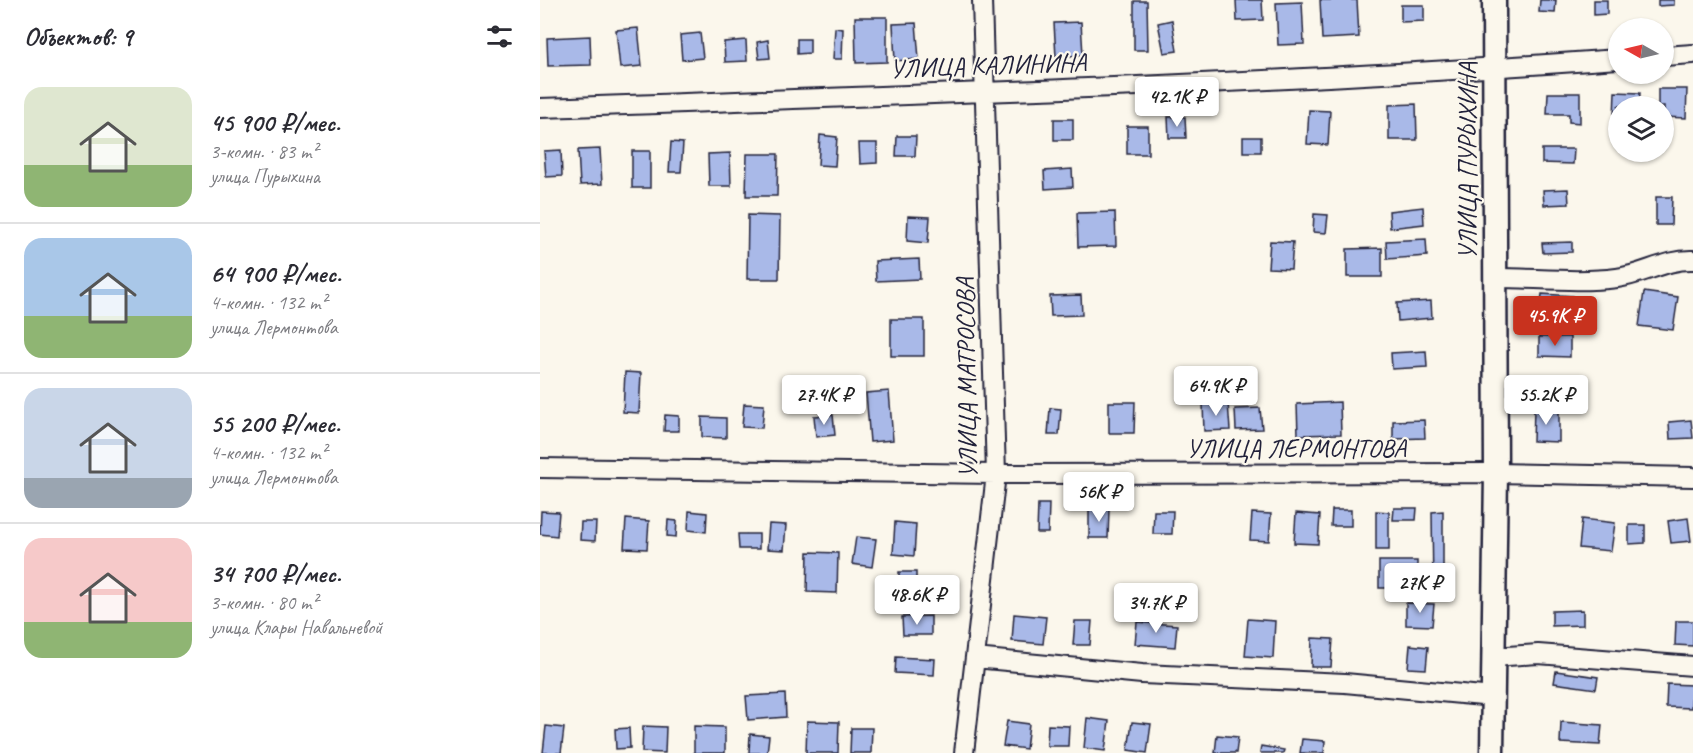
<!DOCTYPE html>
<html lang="ru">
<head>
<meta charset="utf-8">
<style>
	body { margin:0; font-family:Caveat,sans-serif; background:#f2f2f3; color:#2b2b33; height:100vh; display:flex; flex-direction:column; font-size:22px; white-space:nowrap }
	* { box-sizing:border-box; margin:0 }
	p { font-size:20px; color:#7c7c81 }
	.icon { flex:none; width:33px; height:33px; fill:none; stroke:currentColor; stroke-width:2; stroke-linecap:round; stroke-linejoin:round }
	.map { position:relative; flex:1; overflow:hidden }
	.sheet { display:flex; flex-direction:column; background:#fff; width:540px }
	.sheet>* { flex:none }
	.needle { width:39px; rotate:278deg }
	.buttons { position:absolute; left:1068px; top:18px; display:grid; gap:12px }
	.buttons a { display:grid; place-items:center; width:66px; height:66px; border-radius:50%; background:#fff; box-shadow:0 2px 4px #0004; font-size:30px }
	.price { position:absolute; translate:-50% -51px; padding:0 14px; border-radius:6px; background:#fff; color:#222; font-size:20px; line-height:39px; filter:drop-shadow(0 2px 3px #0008) }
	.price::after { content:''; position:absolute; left:50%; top:36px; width:18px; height:14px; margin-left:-9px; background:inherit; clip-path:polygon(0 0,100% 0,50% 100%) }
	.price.on { background:#c8321e; color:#fff }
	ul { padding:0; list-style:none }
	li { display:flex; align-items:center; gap:18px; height:150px; padding:0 24px }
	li+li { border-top:2px solid #e1e1e2 }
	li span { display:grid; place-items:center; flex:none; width:168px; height:120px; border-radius:18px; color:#555 }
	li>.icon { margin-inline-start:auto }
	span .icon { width:72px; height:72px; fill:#fffc; stroke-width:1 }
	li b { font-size:26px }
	h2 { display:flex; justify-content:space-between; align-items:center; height:72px; padding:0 24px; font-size:26px }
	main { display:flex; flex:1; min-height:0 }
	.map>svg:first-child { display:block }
	.building { fill:#a9b9e8; stroke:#22223b; stroke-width:1.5 }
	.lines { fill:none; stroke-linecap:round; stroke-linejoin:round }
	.minor-casing { stroke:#22223b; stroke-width:22 }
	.tertiary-casing { stroke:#22223b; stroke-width:27 }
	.minor { stroke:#fbf7ec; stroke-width:18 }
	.tertiary { stroke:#fbf7ec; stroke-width:22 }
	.labels { text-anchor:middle; stroke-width:4.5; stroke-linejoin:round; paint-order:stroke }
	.street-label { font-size:26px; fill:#22223b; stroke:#fbf7ec }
</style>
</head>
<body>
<main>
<section class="sheet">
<h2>Объектов: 9<svg class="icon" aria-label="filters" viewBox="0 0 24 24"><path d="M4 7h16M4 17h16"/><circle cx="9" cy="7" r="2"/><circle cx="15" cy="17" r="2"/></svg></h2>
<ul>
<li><span style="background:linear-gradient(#dfe7d0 65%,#8fb573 0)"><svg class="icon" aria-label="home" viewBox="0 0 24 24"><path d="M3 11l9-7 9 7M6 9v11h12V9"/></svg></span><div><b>45 900 ₽/мес.</b><p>3-комн. · 83 m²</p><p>улица Пурыхина</p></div></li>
<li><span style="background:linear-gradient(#a9c7e8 65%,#8fb573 0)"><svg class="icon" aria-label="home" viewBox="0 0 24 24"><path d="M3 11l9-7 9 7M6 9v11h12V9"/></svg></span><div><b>64 900 ₽/мес.</b><p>4-комн. · 132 m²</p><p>улица Лермонтова</p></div></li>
<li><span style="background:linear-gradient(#c9d6e8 75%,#9aa5b1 0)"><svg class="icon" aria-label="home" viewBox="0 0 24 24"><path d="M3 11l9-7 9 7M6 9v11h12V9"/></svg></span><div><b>55 200 ₽/мес.</b><p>4-комн. · 132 m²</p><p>улица Лермонтова</p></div></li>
<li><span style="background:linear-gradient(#f6c9c9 70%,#8fb573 0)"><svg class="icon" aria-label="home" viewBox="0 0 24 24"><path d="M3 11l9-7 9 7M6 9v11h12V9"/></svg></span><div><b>34 700 ₽/мес.</b><p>3-комн. · 80 m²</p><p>улица Клары Навальневой</p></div></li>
</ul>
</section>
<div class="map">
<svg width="1153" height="753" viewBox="0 0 1153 753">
	<rect width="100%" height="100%" fill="#fbf7ec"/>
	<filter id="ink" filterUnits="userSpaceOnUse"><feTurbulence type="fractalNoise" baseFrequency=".0167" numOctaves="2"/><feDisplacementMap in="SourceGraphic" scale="12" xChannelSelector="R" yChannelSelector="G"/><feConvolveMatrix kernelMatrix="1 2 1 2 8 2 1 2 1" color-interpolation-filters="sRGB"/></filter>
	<g filter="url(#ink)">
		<path class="building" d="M696 0H722L723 20 697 21Z
			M780 0H817L819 37 782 39Z
			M1000 0H1016L1015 13 999 12Z
			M1054 0H1067V14L1054 15Z
			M1118 0H1134V5L1118 6Z
			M594 1H607L608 50H594Z
			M762 2 764 44 738 45 736 3Z
			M861 5H884V21L861 22Z
			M315 17H347V62L316 63Z
			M632 20 637 51 624 53 618 23Z
			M541 22 543 55 516 57 514 23Z
			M376 23 379 59 355 61 353 24Z
			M98 28 102 66 80 68 76 30Z
			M295 28 303 29 302 59H293Z
			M160 33 163 58 142 60 140 35Z
			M50 36 51 65 8 66 7 38Z
			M257 39H270V53L257 54Z
			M206 40 207 61 185 62 184 42Z
			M228 40 230 58 219 59 217 42Z
			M1118 89H1147L1146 118 1124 117V106H1118Z
			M1075 92 1100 93 1099 106H1078V117H1074Z
			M1008 93H1040V123L1029 122V114H1007Z
			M876 104 877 140H849V105Z
			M769 110 790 111 788 145 767 144Z
			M628 117H645L646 138H629Z
			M514 119H533V140H514Z
			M587 126H608V154H587Z
			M280 135 297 137 295 166 278 165Z
			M357 136H376L375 156H356Z
			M703 137H721V152H703Z
			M131 142 143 143 141 172H129Z
			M319 143H337V163L320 164Z
			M60 149 62 184 40 185 38 150Z
			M1002 149H1034L1033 164 1002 163Z
			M21 150 22 176 6 177 4 151Z
			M92 151H110V188H92Z
			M190 153 191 186H169L168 154Z
			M207 154H238L237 196H206Z
			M532 169 533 187 505 189 504 171Z
			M1028 189 1029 204 1004 205 1003 190Z
			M1116 197H1132L1131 225H1116Z
			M883 207 884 224 850 228 849 211Z
			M575 212 576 246 538 247 537 213Z
			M774 214 788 215 786 233 773 232Z
			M208 215 240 216 239 279H207Z
			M368 216 390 217 388 243 367 241Z
			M886 239 887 256 847 259 846 241Z
			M730 241 753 242 751 269 728 268Z
			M1032 242V252L1003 253 1002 243Z
			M842 248V277H807V249Z
			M379 259 380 279 336 281 335 261Z
			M1104 292 1138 297 1133 330 1099 326Z
			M1002 294 1033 296 1031 313 1000 311Z
			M541 295 542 315 511 316 510 296Z
			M891 301 892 318 858 321 857 303Z
			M351 319H384V356H351Z
			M999 337H1030V357L999 356Z
			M886 351 887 367 852 369 851 353Z
			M85 372 101 373 99 413 83 412Z
			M349 391 353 440 330 442 326 393Z
			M569 402H595L594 433H569Z
			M800 402 801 434 758 435 757 404Z
			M688 403 690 430 664 431 663 404Z
			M204 404 224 405 222 428 202 427Z
			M510 408 521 409 519 435H508Z
			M720 408 722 429 696 430 695 409Z
			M994 410 1019 411V442L993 441Z
			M125 415 139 416V431H124Z
			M293 415 295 435 276 437 274 416Z
			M162 417 186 418V438L162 437Z
			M884 420 885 438 853 439V421Z
			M1151 420 1153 438 1130 439 1129 422Z
			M498 504H509L508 533H497Z
			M854 508H877L876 520H853Z
			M549 509H569L568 538H549Z
			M792 510H811V526H791Z
			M1 511 19 512 17 536 0 534Z
			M149 511 167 513 166 532 148 530Z
			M614 511H633L632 534H613Z
			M836 511 849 512V550H836Z
			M903 511V589H893L892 512Z
			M712 513 731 514 729 541 710 540Z
			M756 513 780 515 778 544 754 543Z
			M1148 518 1151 541 1131 543 1128 521Z
			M86 519 109 521 107 549 84 548Z
			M1042 519 1075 523 1071 551 1039 548Z
			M128 520 137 521 136 537 127 536Z
			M41 522H56L55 541 40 540Z
			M355 522 376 524 374 556 353 554Z
			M229 524 246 525 244 550 227 549Z
			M1089 525H1105V543L1089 544Z
			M198 534H219V549H199Z
			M316 537 336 539 332 567 312 564Z
			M268 552 298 553 297 593 267 592Z
			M839 561H877V588H839Z
			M359 572H376V605H359Z
			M866 603 894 604 892 626 866 625Z
			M1043 610V625L1012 626V611Z
			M474 614 506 617 503 644 472 641Z
			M391 616V635H363L362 617Z
			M708 619 735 621 733 658 705 656Z
			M535 621H552L550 645H533Z
			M1136 621H1153V646L1135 645Z
			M597 622 637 625 635 647 595 644Z
			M772 638 793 639 791 667H771Z
			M870 645 888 647 886 669 868 668Z
			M356 657 395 659 394 675 355 673Z
			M1016 671 1058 677 1056 689 1014 683Z
			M1127 684 1152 685 1151 708 1126 707Z
			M245 694 246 717 208 720 206 696Z
			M547 718 569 721 565 751 544 748Z
			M267 721 299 722 298 753H266Z
			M467 721 489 724 486 749 463 746Z
			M592 722 611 724 607 753 588 750Z
			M1021 722 1062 725 1060 745 1020 743Z
			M508 725 529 726 528 746H507Z
			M6 726 24 728 21 753H3Z
			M103 726 126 727 125 753 102 752Z
			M154 726 185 727V753H154Z
			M89 728 90 748 76 749 75 729Z
			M311 728H332L331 753H310Z
			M210 734 229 736 227 753H209Z
			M677 735 698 737 696 753H675Z
			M762 739 785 741 784 753H760Z
			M721 746 744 750 743 753H720Z"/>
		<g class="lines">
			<defs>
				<path id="minor" d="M1124 56 1153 54
					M0 108C359 95 720 85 1078 59
					M956 278C995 278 1038 283 1077 278 1103 275 1126 259 1153 260
					M0 468 456 474 956 473 1153 477
					M953 657 998 654 1153 666
					M435 658 602 674 805 683 953 697
					M424 753 456 474 442 0"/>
				<path id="tertiary" d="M952 753 956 473 954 0"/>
			</defs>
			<use href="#minor" class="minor-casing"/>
			<use href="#tertiary" class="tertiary-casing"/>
			<use href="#minor" class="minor"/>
			<use href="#tertiary" class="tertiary"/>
		</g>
	</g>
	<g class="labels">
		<g class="street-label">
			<text transform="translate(448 65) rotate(-2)" y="9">УЛИЦА КАЛИНИНА</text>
			<text transform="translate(927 161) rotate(-90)" y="9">УЛИЦА ПУРЫХИНА</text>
			<text transform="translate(426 378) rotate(-91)" y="9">УЛИЦА МАТРОСОВА</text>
			<text x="756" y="457">УЛИЦА ЛЕРМОНТОВА</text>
		</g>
	</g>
</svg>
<div class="buttons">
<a><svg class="needle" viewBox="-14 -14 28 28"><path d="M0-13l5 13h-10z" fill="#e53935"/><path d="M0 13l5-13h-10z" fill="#7c7c81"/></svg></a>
<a><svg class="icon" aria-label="layers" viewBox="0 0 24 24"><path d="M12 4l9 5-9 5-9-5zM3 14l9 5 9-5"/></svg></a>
</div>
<b class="price" style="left:637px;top:128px">42.1K ₽</b>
<b class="price on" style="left:1015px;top:347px">45.9K ₽</b>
<b class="price" style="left:676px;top:417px">64.9K ₽</b>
<b class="price" style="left:284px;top:426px">27.4K ₽</b>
<b class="price" style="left:1006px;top:426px">55.2K ₽</b>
<b class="price" style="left:559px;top:523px">56K ₽</b>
<b class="price" style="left:880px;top:614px">27K ₽</b>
<b class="price" style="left:377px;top:626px">48.6K ₽</b>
<b class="price" style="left:616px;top:634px">34.7K ₽</b>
</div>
</main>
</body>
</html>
